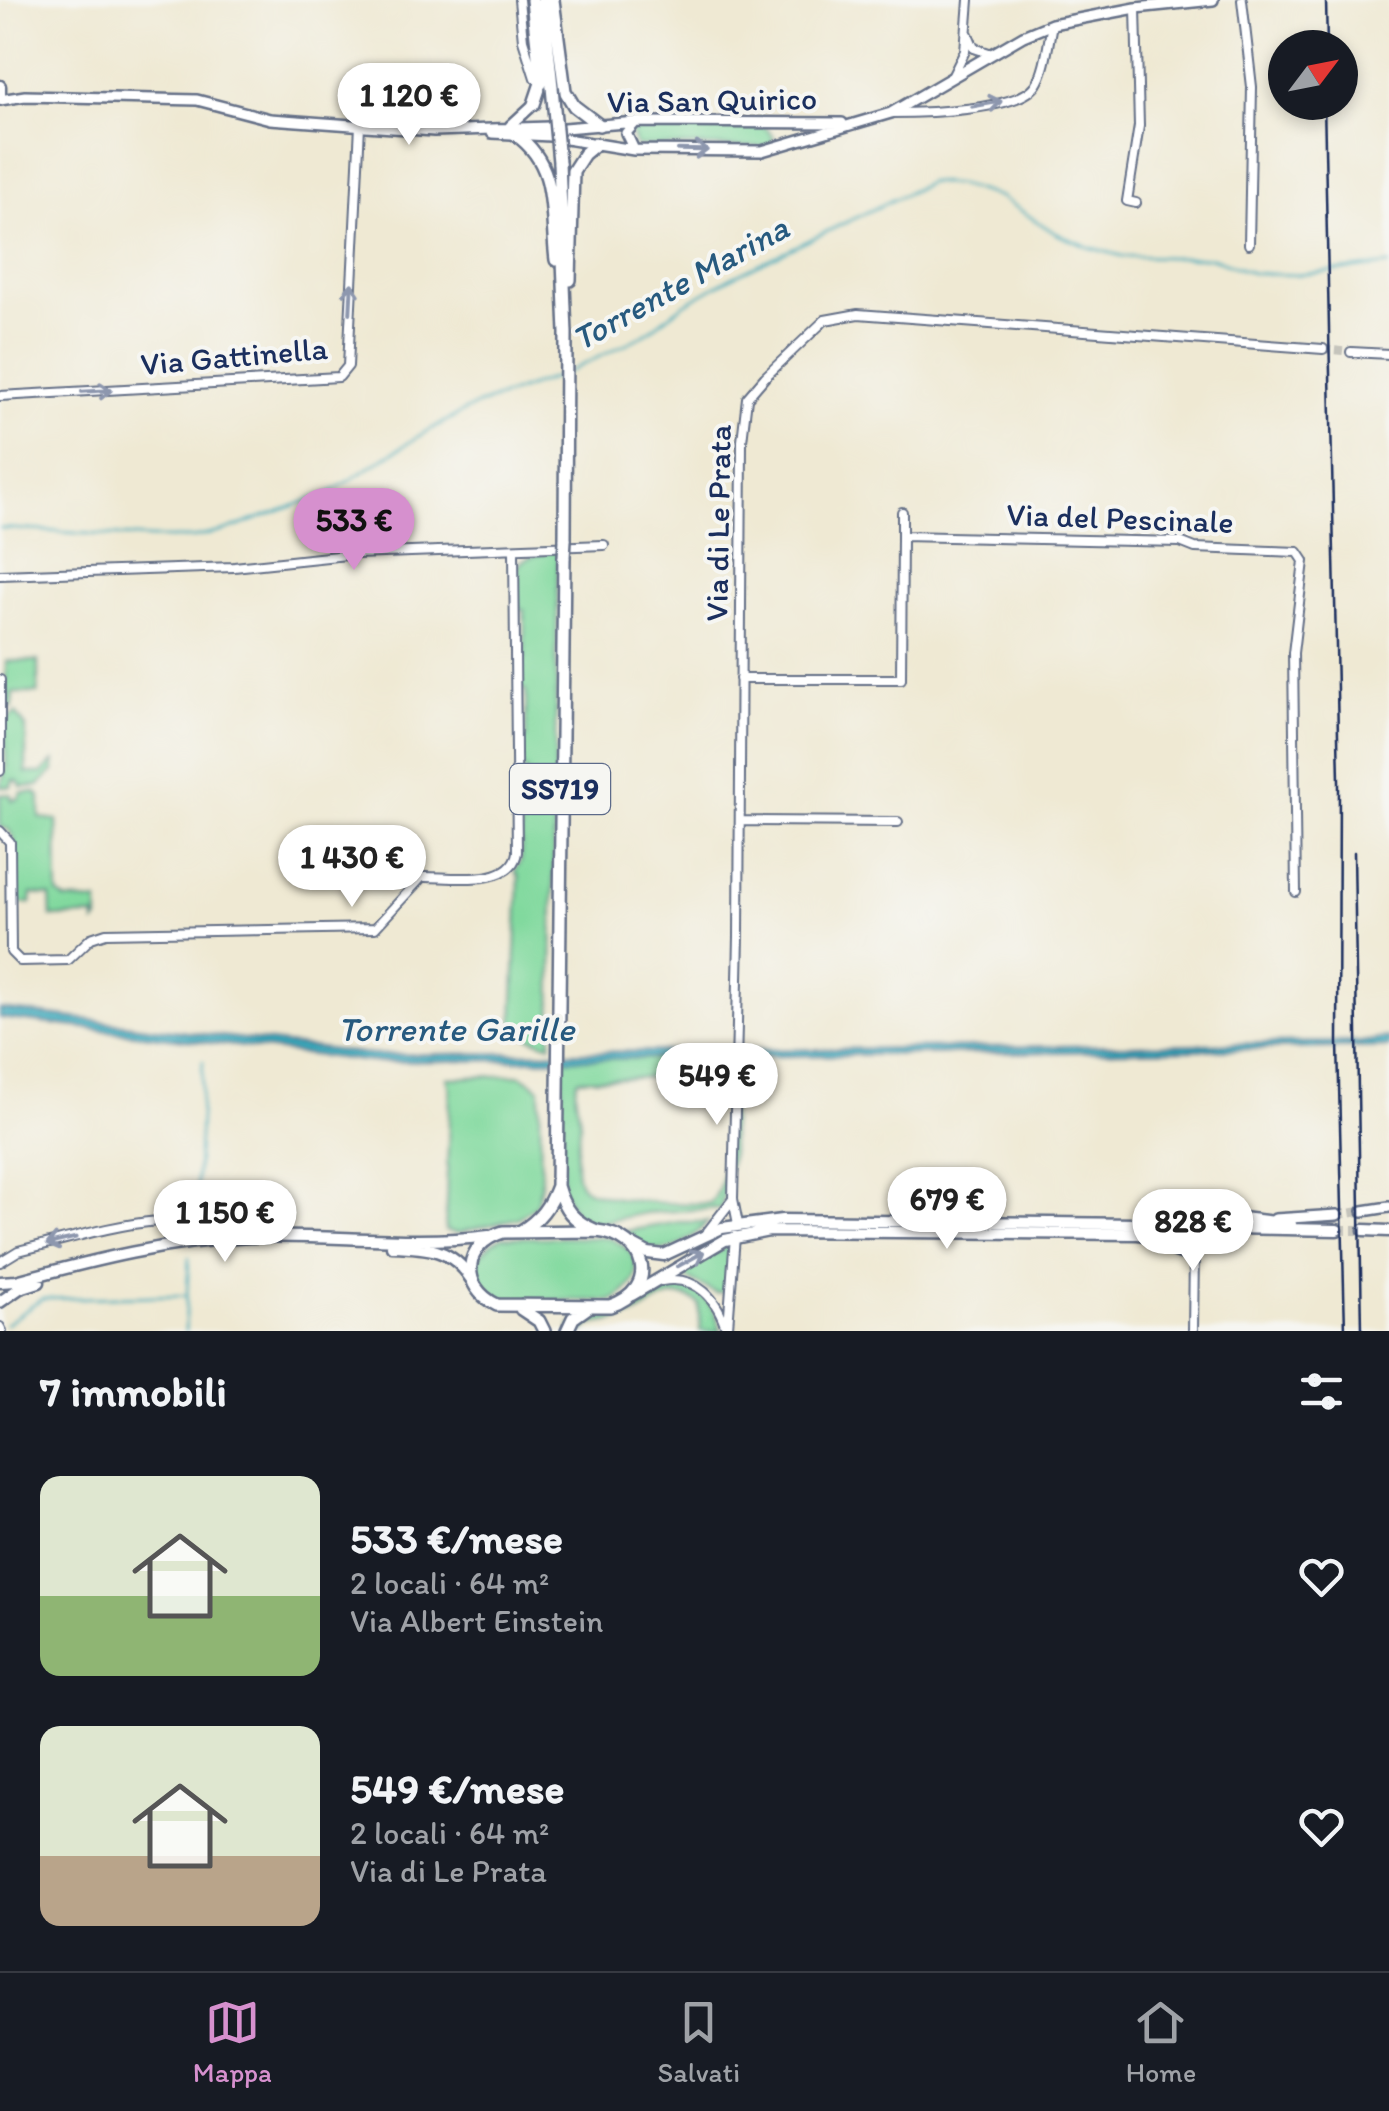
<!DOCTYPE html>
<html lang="it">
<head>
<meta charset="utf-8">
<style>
	body { margin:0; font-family:Itim,sans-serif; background:#242831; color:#f1f3f6; height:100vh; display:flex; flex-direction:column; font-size:38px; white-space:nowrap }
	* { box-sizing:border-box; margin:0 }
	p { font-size:32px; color:#9ea1a6 }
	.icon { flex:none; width:55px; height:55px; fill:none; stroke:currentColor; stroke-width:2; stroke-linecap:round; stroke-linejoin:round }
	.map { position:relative; height:1331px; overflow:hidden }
	.drawer { display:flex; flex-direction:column; background:#171b24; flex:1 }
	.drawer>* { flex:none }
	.needle { width:65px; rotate:58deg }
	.controls { position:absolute; left:1268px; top:30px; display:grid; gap:20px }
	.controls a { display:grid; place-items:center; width:90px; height:90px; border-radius:50%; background:#171b24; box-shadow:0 5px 15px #0003; font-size:50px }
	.price { position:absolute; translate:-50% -85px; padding:0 22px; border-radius:35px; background:#fff; color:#222; font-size:32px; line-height:65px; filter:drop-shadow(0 2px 5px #0008) }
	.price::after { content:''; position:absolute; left:50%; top:60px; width:30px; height:22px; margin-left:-15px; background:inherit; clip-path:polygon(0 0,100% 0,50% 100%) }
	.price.active { background:#d690ce; color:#111 }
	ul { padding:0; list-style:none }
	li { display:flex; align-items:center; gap:30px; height:250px; padding:0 40px }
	li span { display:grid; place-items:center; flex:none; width:280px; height:200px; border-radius:20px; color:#555 }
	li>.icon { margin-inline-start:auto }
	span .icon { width:120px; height:120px; fill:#fffc; stroke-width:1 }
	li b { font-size:42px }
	h2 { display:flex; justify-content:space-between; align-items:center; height:120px; padding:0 40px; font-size:42px }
	.dock { display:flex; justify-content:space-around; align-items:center; height:140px; border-top:2px solid #363941; background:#171b24; font-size:28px; color:#9ea1a6 }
	.dock a { display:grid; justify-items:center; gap:5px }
	.dock .active { color:#d690ce }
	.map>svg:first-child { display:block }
	.green { fill:#81d99e; stroke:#4e847e; stroke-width:2.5; fill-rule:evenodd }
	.water { fill:#3caabb; stroke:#2c6c8c; stroke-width:2.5 }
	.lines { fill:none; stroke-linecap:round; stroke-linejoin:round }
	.stream { stroke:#3caabb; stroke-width:2.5 }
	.minor-tunnel { stroke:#c5c4bc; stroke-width:8; stroke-dasharray:8 4; stroke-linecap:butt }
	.tertiary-tunnel { stroke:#c5c4bc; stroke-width:9; stroke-dasharray:9 4.5; stroke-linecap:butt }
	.secondary-tunnel { stroke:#c5c4bc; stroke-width:10; stroke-dasharray:10 5; stroke-linecap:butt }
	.minor-casing { stroke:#657087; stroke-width:12 }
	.tertiary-casing { stroke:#657087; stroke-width:14 }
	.secondary-casing { stroke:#657087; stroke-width:15 }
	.primary-casing { stroke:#657087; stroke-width:16 }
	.trunk-casing { stroke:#657087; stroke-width:16 }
	.minor { stroke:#fff; stroke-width:8 }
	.tertiary { stroke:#fff; stroke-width:9 }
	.secondary { stroke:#fff; stroke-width:10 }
	.primary { stroke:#fff; stroke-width:11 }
	.trunk { stroke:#fff; stroke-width:11 }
	.rail { stroke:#1b2f5e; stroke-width:2.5 }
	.trunk-bridge-casing { stroke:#657087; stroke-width:16; stroke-linecap:butt }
	.trunk-bridge { stroke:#fff; stroke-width:11 }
	.oneway { stroke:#8d97ae }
	.labels { text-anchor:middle; stroke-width:8; stroke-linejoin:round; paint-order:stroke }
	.shield { fill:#f6f6f2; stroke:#5d6b8a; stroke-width:2.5 }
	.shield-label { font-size:30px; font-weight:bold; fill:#1b2f5e }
	.street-label { font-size:32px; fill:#1b2f5e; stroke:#f6f6f2 }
	.water-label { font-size:35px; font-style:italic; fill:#275a7f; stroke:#f6f6f2 }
</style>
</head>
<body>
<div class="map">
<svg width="1389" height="1331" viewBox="0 0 1389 1331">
	<rect width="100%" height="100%" fill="#f6f6f2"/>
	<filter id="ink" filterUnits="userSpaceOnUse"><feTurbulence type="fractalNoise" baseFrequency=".01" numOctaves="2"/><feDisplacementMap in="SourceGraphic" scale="20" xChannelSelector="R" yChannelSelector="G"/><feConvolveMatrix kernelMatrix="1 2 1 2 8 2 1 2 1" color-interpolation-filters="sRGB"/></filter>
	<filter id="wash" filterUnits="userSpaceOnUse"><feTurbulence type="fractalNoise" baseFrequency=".0048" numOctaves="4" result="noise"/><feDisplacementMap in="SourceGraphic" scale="40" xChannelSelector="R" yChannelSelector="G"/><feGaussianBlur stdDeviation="2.25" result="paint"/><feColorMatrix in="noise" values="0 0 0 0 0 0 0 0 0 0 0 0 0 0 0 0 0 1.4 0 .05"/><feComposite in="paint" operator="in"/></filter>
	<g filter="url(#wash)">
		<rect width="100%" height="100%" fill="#efe9d3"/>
		<path class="green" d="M635 126 765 127 774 137 769 147 636 146 630 131Z
			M555 551 558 556 551 1045 520 1034 513 1024 519 877 515 871 521 860V819L527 818 526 770 520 769V738H526V690L520 689 519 659 525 658 524 610H519C518 564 506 560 555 551Z
			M6 661H38V693H13L12 707 5 706Z
			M16 713 26 727V773H42L54 761V771L38 786 21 787 19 782 13 780 11 787H0L6 768 5 720Z
			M35 792 40 796V818L57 820 58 894 65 900 98 902V920L95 923V916L51 917 50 896 32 894 31 903 14 904V838L8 829 0 827V795L11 794 12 801 19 798 21 793Z
			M731 1058V1156L721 1208 645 1213 593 1224 576 1215 562 1189V1059ZM718 1076 723 1080C724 1110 732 1182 710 1203 689 1206 592 1201 581 1185 571 1171 579 1140 580 1124 580 1109 571 1092 578 1079Z
			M521 1075 540 1088 541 1185 536 1205 518 1218 457 1233 445 1231 450 1089 447 1078Z
			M1165 1227a21 21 0 1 1 42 0a21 21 0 1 1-42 0Z
			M678 1222H708C693 1238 669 1257 647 1247 639 1244 633 1236 626 1231Z
			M503 1237 608 1238C645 1251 645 1283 611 1301L498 1299C464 1282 472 1251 503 1237Z
			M730 1245 726 1291 716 1293 677 1273Z
			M664 1286C695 1285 715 1300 721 1331H700L699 1304C673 1284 655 1306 631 1316 619 1321 603 1322 590 1325L585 1331H570L571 1326 587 1312 618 1310Z"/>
		<path class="water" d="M0 1009 375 1055 1362 1042 1389 1038V1047L372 1062 0 1018Z"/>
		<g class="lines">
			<path class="stream" d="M568 372 642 336 683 305 728 279 930 182 959 185 1000 197 1055 233 1088 247 1122 256 1212 258 1252 273 1297 275 1389 265
				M0 528 150 538H192L225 531 331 492 427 431 473 407 561 375
				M195 1210 203 1061
				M6 1324 42 1299 187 1295
				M185 1331 189 1258"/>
		</g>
	</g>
	<g filter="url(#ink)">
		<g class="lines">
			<path class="minor-tunnel" d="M1323 349 1351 352"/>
			<path class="tertiary-tunnel" d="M1337 1215 1363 1211"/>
			<path class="secondary-tunnel" d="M1337 1230H1364"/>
			<defs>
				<path id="minor" d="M519 0 523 40 535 78
					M1242 0 1252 87 1249 244
					M968 34 974 48 992 54
					M953 75 965 51 969 0
					M891 113C922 113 1018 111 1036 85 1046 70 1048 43 1052 24
					M1136 203 1127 201 1139 126 1136 8
					M1351 352 1389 354
					M0 396 339 377 348 366 360 125
					M902 512V536
					M0 575 234 567 356 554 604 545
					M740 679H901L902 536 1180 542 1195 548 1298 552 1304 561 1293 653 1296 892
					M0 680V771
					M740 821 898 822
					M0 831 10 842 11 952 20 961 68 960 91 938 106 933 375 928 422 877C449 876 512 888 517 852L514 551
					M738 1224 733 1199 739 936 742 441 747 398 765 377 825 320 858 314 1323 349
					M708 1231 733 1199
					M0 1262 18 1251C99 1232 174 1202 255 1235
					M662 1281C697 1275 718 1299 727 1331
					M0 1327 2 1331
					M728 1327 735 1236
					M1193 1331 1194 1253"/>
				<path id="tertiary" d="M0 100 25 96 197 100 270 119 434 131 549 127
					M510 126 534 104
					M564 128 637 122 842 123
					M492 133 550 136
					M566 139 634 150 762 151 891 113 1023 36 1052 24 1136 8 1213 0
					M634 150 626 133 635 123
					M1363 1211 1389 1207
					M1275 1219 1337 1215"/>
				<path id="secondary" d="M0 86V95
					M1210 1214 1291 1224
					M1364 1230 1389 1231
					M1211 1238 1231 1228 1337 1230
					M392 1246C426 1247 452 1248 471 1279
					M0 1282 16 1281C94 1260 169 1241 250 1237 330 1234 410 1246 489 1236
					M632 1295 725 1240 769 1231 1138 1234C1158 1236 1167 1252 1187 1254L1206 1244 1213 1222C1196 1170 1163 1217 1139 1224L782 1220 722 1228 664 1255 648 1253 633 1245
					M0 1302 20 1288 39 1282"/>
				<path id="primary" d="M597 1231C646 1236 661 1289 610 1306L497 1305C459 1287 463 1244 503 1232Z
					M521 1309 539 1321 544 1331
					M567 1331 573 1318 590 1306"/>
				<path id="trunk" d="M532 0 541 83 534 104
					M543 0 552 87
					M553 0 565 91 574 106 599 125
					M516 135C559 165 550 213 556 260
					M559 162 566 333 565 540
					M570 280 573 171 584 154 596 144
					M564 557 557 1186C564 1210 573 1221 597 1231
					M521 1231C540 1219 549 1207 557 1186"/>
			</defs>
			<use href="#minor" class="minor-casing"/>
			<use href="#tertiary" class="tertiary-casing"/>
			<use href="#secondary" class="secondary-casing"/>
			<use href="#primary" class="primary-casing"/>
			<use href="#trunk" class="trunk-casing"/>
			<use href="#minor" class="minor"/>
			<use href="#tertiary" class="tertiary"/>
			<use href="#secondary" class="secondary"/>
			<use href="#primary" class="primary"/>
			<use href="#trunk" class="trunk"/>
			<path class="rail" d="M1326 0 1327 48
				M1324 102 1339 781 1338 1043 1345 1331
				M1354 852 1362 1331"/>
			<defs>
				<path id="trunk-bridge" d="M552 87 559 162
					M564 557 565 540"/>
			</defs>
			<use href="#trunk-bridge" class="trunk-bridge-casing"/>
			<use href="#trunk-bridge" class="trunk-bridge"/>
		</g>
		<defs><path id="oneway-shaft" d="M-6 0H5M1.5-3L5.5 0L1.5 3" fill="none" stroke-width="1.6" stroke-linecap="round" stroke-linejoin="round" transform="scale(2.5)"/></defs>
		<g class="oneway">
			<use href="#oneway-shaft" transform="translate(987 104) rotate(-10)"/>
			<use href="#oneway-shaft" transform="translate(693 150) rotate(1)"/>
			<use href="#oneway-shaft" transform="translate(351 298) rotate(-87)"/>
			<use href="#oneway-shaft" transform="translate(97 391) rotate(-3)"/>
			<use href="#oneway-shaft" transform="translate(61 1241) rotate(167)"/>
			<use href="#oneway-shaft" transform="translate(691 1259) rotate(-29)"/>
		</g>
	</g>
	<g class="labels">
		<rect class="shield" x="510" y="764" width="100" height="50" rx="8"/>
		<g class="shield-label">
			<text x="560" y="799">SS719</text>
		</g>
		<g class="street-label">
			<text transform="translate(712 100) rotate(-1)" y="11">Via San Quirico</text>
			<text transform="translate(234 356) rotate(-5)" y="11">Via Gattinella</text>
			<text transform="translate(1120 518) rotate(2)" y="11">Via del Pescinale</text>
			<text transform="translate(718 523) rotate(-89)" y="11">Via di Le Prata</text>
		</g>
		<g class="water-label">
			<text transform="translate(680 283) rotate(-29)" y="12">Torrente Marina</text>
			<text x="456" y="1041">Torrente Garille</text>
		</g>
	</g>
</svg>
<div class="controls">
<a><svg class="needle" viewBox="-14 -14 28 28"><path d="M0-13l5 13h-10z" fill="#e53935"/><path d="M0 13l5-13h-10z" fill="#9ea1a6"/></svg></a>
</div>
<b class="price" style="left:409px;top:148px">1 120 €</b>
<b class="price active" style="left:354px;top:573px">533 €</b>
<b class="price" style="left:352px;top:910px">1 430 €</b>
<b class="price" style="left:717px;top:1128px">549 €</b>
<b class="price" style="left:947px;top:1252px">679 €</b>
<b class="price" style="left:225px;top:1265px">1 150 €</b>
<b class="price" style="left:1193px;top:1274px">828 €</b>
</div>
<section class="drawer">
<h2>7 immobili<svg class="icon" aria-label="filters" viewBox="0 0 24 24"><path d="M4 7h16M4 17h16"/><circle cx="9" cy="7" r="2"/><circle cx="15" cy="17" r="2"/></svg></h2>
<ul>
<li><span style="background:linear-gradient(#dfe7d0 60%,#8fb573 0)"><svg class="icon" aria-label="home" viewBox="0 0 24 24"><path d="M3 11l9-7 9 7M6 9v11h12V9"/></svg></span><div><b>533 €/mese</b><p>2 locali · 64 m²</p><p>Via Albert Einstein</p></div><svg class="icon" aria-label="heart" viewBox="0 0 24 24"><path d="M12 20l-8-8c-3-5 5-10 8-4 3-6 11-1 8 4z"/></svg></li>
<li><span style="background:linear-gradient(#dfe7d0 65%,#b9a48a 0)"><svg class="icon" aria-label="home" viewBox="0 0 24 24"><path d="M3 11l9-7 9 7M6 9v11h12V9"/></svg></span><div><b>549 €/mese</b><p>2 locali · 64 m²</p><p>Via di Le Prata</p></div><svg class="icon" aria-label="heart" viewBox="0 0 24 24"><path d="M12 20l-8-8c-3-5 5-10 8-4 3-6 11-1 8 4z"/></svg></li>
</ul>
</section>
<nav class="dock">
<a class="active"><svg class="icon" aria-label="map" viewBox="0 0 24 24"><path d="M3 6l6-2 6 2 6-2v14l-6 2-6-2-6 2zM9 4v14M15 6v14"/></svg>Mappa</a>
<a><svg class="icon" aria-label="saved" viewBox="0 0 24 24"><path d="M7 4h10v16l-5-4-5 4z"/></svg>Salvati</a>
<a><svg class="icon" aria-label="home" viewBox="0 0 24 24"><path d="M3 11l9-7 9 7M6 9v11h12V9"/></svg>Home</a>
</nav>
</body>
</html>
